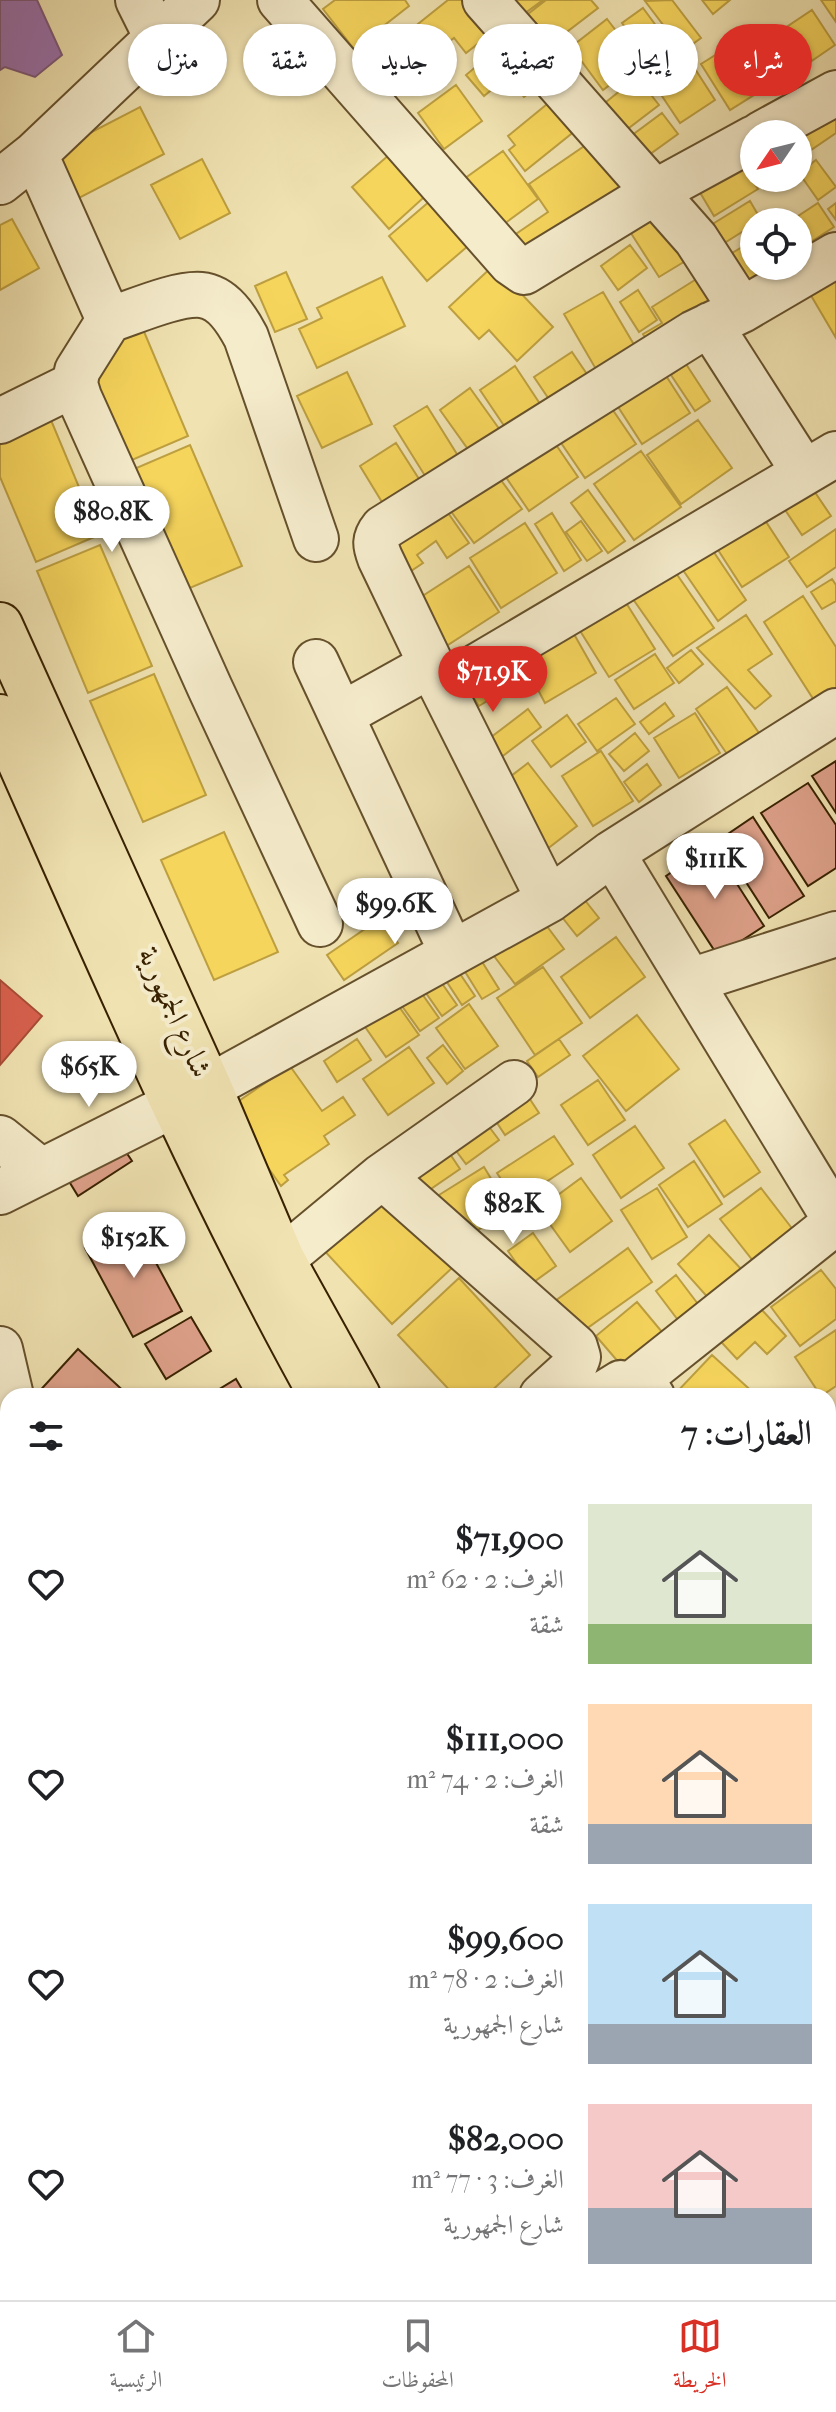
<!DOCTYPE html>
<html lang="ar">
<head>
<meta charset="utf-8">
<style>
	body { margin:0; font-family:"IM FELL French Canon",Amiri,serif; background:#f2f2f2; color:#202124; direction:rtl; height:100vh; display:flex; flex-direction:column; font-size:30px; white-space:nowrap }
	* { box-sizing:border-box; margin:0 }
	p { font-size:26px; color:#757577 }
	.icon { flex:none; width:44px; height:44px; fill:none; stroke:currentColor; stroke-width:2; stroke-linecap:round; stroke-linejoin:round }
	.map { position:relative; flex:1; overflow:hidden; direction:ltr }
	.side { position:absolute; left:0px; top:1388px; width:836px; height:912px; display:flex; flex-direction:column; background:#fff; border-radius:24px 24px 0 0; box-shadow:0 2px 6px #0004; direction:rtl }
	.side>* { flex:none }
	.banner { position:absolute; left:24px; top:24px; width:788px; height:72px; direction:rtl; display:flex; gap:16px }
	.needle { width:52px; rotate:235deg }
	.controls { position:absolute; left:740px; top:120px; display:grid; gap:16px }
	.controls a { display:grid; place-items:center; width:72px; height:72px; border-radius:50%; background:#fff; box-shadow:0 2px 6px #0004; font-size:40px }
	.price { position:absolute; translate:-50% -68px; padding:0 18px; border-radius:28px; background:#fff; color:#222; font-size:26px; line-height:52px; filter:drop-shadow(0 2px 4px #0008) }
	.price::after { content:''; position:absolute; left:50%; top:48px; width:24px; height:18px; margin-left:-12px; background:inherit; clip-path:polygon(0 0,100% 0,50% 100%) }
	.price.selected { background:#d93025; color:#fff }
	ul { padding:0; list-style:none }
	li { display:flex; align-items:center; gap:24px; height:200px; padding:0 24px }
	li span { display:grid; place-items:center; flex:none; width:224px; height:160px; border-radius:0px; color:#555 }
	li>.icon { margin-inline-start:auto }
	span .icon { width:96px; height:96px; fill:#fffc; stroke-width:1 }
	li b { font-size:34px }
	h2 { display:flex; justify-content:space-between; align-items:center; height:96px; padding:0 24px; font-size:34px }
	.chip { padding:0 28px; border-radius:36px; background:#fff; box-shadow:0 2px 6px #0004; font-size:28px; line-height:72px }
	.chip.selected { background:#d93025; color:#fff }
	.tabs { display:flex; justify-content:space-around; align-items:center; height:112px; border-top:2px solid #e0e0e0; background:#fff; font-size:22px; color:#757577 }
	.tabs a { display:grid; justify-items:center; gap:4px }
	.tabs .selected { color:#d93025 }
	.map>svg:first-child { display:block }
	.homes { fill:#f6d55c; stroke:#bd9f40; stroke-width:2 }
	.shops { fill:#d6604d; stroke:#a74d36; stroke-width:2 }
	.offices { fill:#9970ab; stroke:#7c5878; stroke-width:2 }
	.building { fill:#dea18a; stroke:#382100; stroke-width:2 }
	.lines { fill:none; stroke-linecap:round; stroke-linejoin:round }
	.minor-casing { stroke:#66512c; stroke-width:48 }
	.major-casing { stroke:#382100; stroke-width:48 }
	.minor { stroke:#f5eccc; stroke-width:44 }
	.major { stroke:#f0e2b1; stroke-width:44 }
	.labels { text-anchor:middle; stroke-width:8; stroke-linejoin:round; paint-order:stroke }
	.street-label { font-size:30px; fill:#382100; stroke:#f5eccc }
</style>
</head>
<body>
<div class="map">
<svg width="836" height="2300" viewBox="0 0 836 2300">
	<rect width="100%" height="100%" fill="#f0e2b1"/>
	<filter id="stains"><feTurbulence type="fractalNoise" baseFrequency=".0025" numOctaves="4"/><feColorMatrix values="0 0 0 0 .2 0 0 0 0 .09 0 0 0 0 .02 0 0 0 .5 -.17"/></filter>
	<radialGradient id="worn" r=".72"><stop offset=".6" stop-color="#630" stop-opacity="0"/><stop offset="1" stop-color="#630" stop-opacity=".3"/></radialGradient>
	<path class="homes" d="M335 0H405L409 6 354 49 323 9Z
		M448 0H482L502 25 466 53 454 38 438 50 418 24Z
		M502 0H543L517 19Z
		M546 0H591L598 8 551 44 528 14Z
		M672 0 701 38 683 51 645 1Z
		M702 0H730L713 14Z
		M821 0H836V22Z
		M643 8 677 54 656 69 622 23Z
		M812 10 835 45 791 75 767 40Z
		M607 19 640 62 603 90 571 47Z
		M414 26 437 57 393 90 370 59Z
		M511 37 546 80 524 97 507 77 484 96 466 75Z
		M741 39 770 85 730 110 701 64Z
		M688 58 715 100 680 123 652 81Z
		M637 77 659 105 621 134 600 107Z
		M456 85 482 121 444 149 418 113Z
		M836 95V133L811 150 794 125Z
		M557 96 581 126 525 171 509 150 515 145 508 136Z
		M140 107 164 154 79 198 55 151Z
		M662 113 678 134 646 157 631 136Z
		M599 136 633 185 525 259 510 238 548 212 529 184Z
		M397 148 433 189 389 229 352 187Z
		M798 150 806 162 798 167Z
		M503 151 538 199 500 227 464 179Z
		M738 158 758 189 714 216 695 184Z
		M202 159 230 213 180 239 151 185Z
		M816 160 836 187 818 200 799 173Z
		M757 178H781L764 189Z
		M437 195 475 240 427 281 389 236Z
		M750 201 761 220 710 252 698 233Z
		M818 203 834 227 798 250V222H789Z
		M836 203V220L828 209Z
		M662 210 692 257 659 277 629 230Z
		M12 219 39 268 0 290V225Z
		M754 240V266H783L740 291 722 259Z
		M630 245 647 268 618 290 601 266Z
		M494 265 553 327 517 361 489 330 479 339 449 307Z
		M836 269V338L806 287Z
		M286 272 307 319 275 332 255 286Z
		M382 277 405 326 317 368 299 329 322 318 317 308Z
		M698 278 721 313 655 354 643 334 662 323 652 307Z
		M638 290 657 320 639 332 620 302Z
		M603 292 643 360 604 383 564 314Z
		M137 315 188 436 125 463 73 342Z
		M572 352 595 386 557 411 534 377Z
		M686 364 710 401 695 411 671 375Z
		M515 366 548 416 513 439 480 390Z
		M661 368 690 413 642 444 613 399Z
		M347 372 372 424 322 448 297 396Z
		M470 388 500 430 470 452 440 410Z
		M606 400 636 444 585 478 555 434Z
		M427 406 460 459 427 479 394 426Z
		M48 413 99 535 36 562 0 477V434Z
		M698 420 732 468 681 504 647 455Z
		M548 433 578 477 529 511 499 467Z
		M396 443 419 479 382 502 360 466Z
		M190 445 242 566 178 593 127 472Z
		M641 451 681 507 634 540 594 484Z
		M498 476 522 509 474 543 450 510Z
		M804 476 831 516 802 535 775 495Z
		M588 490 625 541 608 553 571 503Z
		M437 497 469 543 447 558 436 541 417 555 423 563 399 579 377 537Z
		M757 508 789 557 742 587 711 539Z
		M552 513 581 560 564 571 535 524Z
		M581 521 602 551 587 561 566 532Z
		M525 523 557 573 501 608 470 558Z
		M836 529V567L807 587 789 561Z
		M703 536 746 600 718 621 674 557Z
		M100 545 152 666 88 693 37 571Z
		M669 563 714 628 673 656 628 592Z
		M469 566 499 612 437 652 407 606Z
		M832 579 836 585V601L822 609 811 592Z
		M618 590 655 649 609 677 572 618Z
		M803 596 836 647V697L819 708 764 622Z
		M746 615 772 654 748 670 771 696 755 709 697 648Z
		M566 620 596 673 545 703 517 650Z
		M691 650 703 664 679 683 667 668Z
		M655 654 674 683 634 709 615 680Z
		M503 664 515 684 479 706 466 686Z
		M154 674 206 795 143 822 90 701Z
		M727 687 759 733 727 754 696 709Z
		M616 698 635 724 597 751 578 724Z
		M665 703 674 716 649 734 640 722Z
		M528 709 541 727 495 762 482 744Z
		M695 713 720 753 679 778 654 738Z
		M567 715 586 742 551 767 532 741Z
		M635 733 649 751 624 771 609 754Z
		M601 751 633 801 593 826 562 776Z
		M528 763 577 826 533 860 502 783Z
		M647 764 661 785 639 802 624 782Z
		M224 832 278 952 214 980 161 860Z
		M580 894 599 918 577 936 558 912Z
		M534 909 564 949 515 984 485 944Z
		M381 918 398 943 344 980 327 955Z
		M616 937 645 977 590 1018 561 977Z
		M476 952 499 989 482 999 459 962Z
		M452 962 475 996 462 1005 439 970Z
		M543 967 582 1023 535 1055 497 998Z
		M434 972 457 1005 442 1016 419 983Z
		M413 981 439 1018 420 1031 394 995Z
		M393 998 419 1035 386 1057 361 1021Z
		M469 1004 498 1046 465 1069 436 1028Z
		M637 1015 679 1069 626 1111 583 1056Z
		M357 1039 371 1060 337 1082 324 1061Z
		M559 1039 570 1055 538 1077 527 1061Z
		M443 1045 463 1071 447 1084 427 1058Z
		M409 1047 434 1083 388 1115 363 1079Z
		M290 1066 322 1111 343 1097 355 1115 324 1136 329 1144 284 1175 288 1180 281 1186 227 1109Z
		M598 1080 625 1120 588 1145 561 1105Z
		M520 1084 539 1113 505 1135 486 1106Z
		M481 1116 499 1140 466 1164 448 1140Z
		M725 1120 760 1172 724 1197 689 1144Z
		M635 1126 664 1168 621 1198 593 1155Z
		M554 1136 573 1164 516 1202 497 1173Z
		M442 1142 460 1169 419 1197 400 1170Z
		M694 1161 722 1204 688 1227 659 1185Z
		M484 1167 510 1210 465 1238 439 1195Z
		M581 1178 612 1221 570 1252 539 1209Z
		M657 1188 687 1237 652 1259 621 1210Z
		M761 1188 794 1231 754 1262 720 1219Z
		M382 1190 453 1267 392 1324 321 1247Z
		M533 1233 556 1266 531 1284 508 1251Z
		M709 1235 743 1271 711 1301 678 1264Z
		M628 1248 652 1282 579 1334 555 1301Z
		M821 1270 836 1289V1319L800 1346 771 1307Z
		M676 1275 701 1308 681 1324 656 1291Z
		M459 1278 530 1355 486 1396H455L398 1335Z
		M749 1296 786 1336 767 1354 755 1342 737 1359 711 1331Z
		M637 1302 667 1338 627 1372 596 1336Z
		M836 1330V1386L821 1396 795 1357Z
		M712 1355 757 1396H673Z
		M836 1442V1507L828 1516V1450Z
		M836 1524V1559L828 1550V1531Z
		M828 1579 836 1591V1626L828 1631Z
		M836 1700V1737L828 1725V1705Z
		M828 1757 836 1768V1784L828 1790Z
		M836 1821V1850L828 1839V1827Z
		M828 1861 836 1872V1926L828 1931Z
		M836 1995V2085L828 2091V2001Z"/>
	<path class="shops" d="M0 980 42 1016 0 1065Z"/>
	<path class="offices" d="M0 0H37L62 55 35 77 5 67 0 70Z"/>
	<path class="building" d="M836 761V813L812 776Z
		M808 783 836 825V868L808 886 761 813Z
		M753 817 804 896 769 918 719 840Z
		M712 845 764 926 718 956 666 876Z
		M120 1143 132 1161 78 1196 67 1178Z
		M134 1222 182 1311 133 1337 85 1248Z
		M191 1317 211 1351 166 1379 145 1344Z
		M78 1349 129 1396H35Z
		M236 1379 246 1396H208Z
		M0 1683 8 1689V1739L0 1750Z
		M0 1866 8 1872V1956L0 1951Z
		M0 2075 8 2081V2099L0 2110Z
		M8 2103V2141L0 2135V2114Z
		M0 2216 8 2221V2292H95L89 2300 0 2299Z
		M512 2292H542L546 2300H496Z
		M564 2292H624L610 2300H568Z"/>
	<g class="lines">
		<defs>
			<path id="minor" d="M138 0 157 38
				M280 0 511 263 524 272 655 192 754 138
				M485 0 696 239 742 310
				M761 134 836 93
				M35 154 109 320 77 371 75 384 79 397 210 688 320 924
				M0 182 35 154 197 0
				M109 320C134 312 176 293 201 295 223 297 237 320 246 337L316 539
				M710 325 804 472
				M0 421 75 384
				M316 662 452 953
				M442 687 836 454
				M341 715 431 665
				M612 853 836 1221
				M549 900 442 687 380 558C375 545 374 539 383 528L694 333 742 310 836 255
				M690 981 836 934
				M0 1138 41 1171
				M382 1176 575 1347 578 1357 574 1367 542 1396
				M0 1192 209 1087 549 900 612 853 836 711
				M282 1259 382 1176 514 1083
				M0 1349 11 1396
				M636 1381 836 1222
				M600 1396 621 1383 629 1386 636 1381 652 1396
				M828 1564 836 1572
				M828 1693 836 1686
				M0 1818 8 1823
				M828 1974 836 1968
				M0 2014 8 2019
				M0 2195 8 2200
				M155 2292 167 2300
				M222 2292 224 2300"/>
			<path id="major" d="M0 625 209 1087 282 1259 358 1396
				M0 717C102 946 200 1177 322 1396
				M828 2181 836 2194
				M828 2251 836 2264"/>
		</defs>
		<use href="#minor" class="minor-casing"/>
		<use href="#major" class="major-casing"/>
		<use href="#minor" class="minor"/>
		<use href="#major" class="major"/>
	</g>
	<g class="labels">
		<g class="street-label">
			<text transform="translate(175 1012) rotate(66)" y="10">شارع الجمهورية</text>
		</g>
	</g>
	<rect width="100%" height="100%" filter="url(#stains)"/>
	<rect width="100%" height="100%" fill="url(#worn)"/>
</svg>
<div class="controls">
<a><svg class="needle" viewBox="-14 -14 28 28"><path d="M0-13l5 13h-10z" fill="#e53935"/><path d="M0 13l5-13h-10z" fill="#757577"/></svg></a>
<a><svg class="icon" aria-label="locate" viewBox="0 0 24 24"><circle cx="12" cy="12" r="6"/><path d="M12 2v4M12 18v4M2 12h4M18 12h4"/></svg></a>
</div>
<b class="price" style="left:112px;top:554px">$80.8K</b>
<b class="price selected" style="left:493px;top:714px">$71.9K</b>
<b class="price" style="left:715px;top:901px">$111K</b>
<b class="price" style="left:395px;top:946px">$99.6K</b>
<b class="price" style="left:89px;top:1109px">$65K</b>
<b class="price" style="left:513px;top:1246px">$82K</b>
<b class="price" style="left:134px;top:1280px">$152K</b>
<div class="banner">
<a class="chip selected">شراء</a>
<a class="chip">إيجار</a>
<a class="chip">تصفية</a>
<a class="chip">جديد</a>
<a class="chip">شقة</a>
<a class="chip">منزل</a>
</div>
<section class="side">
<h2>العقارات: 7<svg class="icon" aria-label="filters" viewBox="0 0 24 24"><path d="M4 7h16M4 17h16"/><circle cx="9" cy="7" r="2"/><circle cx="15" cy="17" r="2"/></svg></h2>
<ul>
<li><span style="background:linear-gradient(#dfe7d0 75%,#8fb573 0)"><svg class="icon" aria-label="home" viewBox="0 0 24 24"><path d="M3 11l9-7 9 7M6 9v11h12V9"/></svg></span><div><b>$71,900</b><p>الغرف: 2 · 62 m²</p><p>شقة</p></div><svg class="icon" aria-label="heart" viewBox="0 0 24 24"><path d="M12 20l-8-8c-3-5 5-10 8-4 3-6 11-1 8 4z"/></svg></li>
<li><span style="background:linear-gradient(#ffd9b3 75%,#9aa5b1 0)"><svg class="icon" aria-label="home" viewBox="0 0 24 24"><path d="M3 11l9-7 9 7M6 9v11h12V9"/></svg></span><div><b>$111,000</b><p>الغرف: 2 · 74 m²</p><p>شقة</p></div><svg class="icon" aria-label="heart" viewBox="0 0 24 24"><path d="M12 20l-8-8c-3-5 5-10 8-4 3-6 11-1 8 4z"/></svg></li>
<li><span style="background:linear-gradient(#bfe0f5 75%,#9aa5b1 0)"><svg class="icon" aria-label="home" viewBox="0 0 24 24"><path d="M3 11l9-7 9 7M6 9v11h12V9"/></svg></span><div><b>$99,600</b><p>الغرف: 2 · 78 m²</p><p>شارع الجمهورية</p></div><svg class="icon" aria-label="heart" viewBox="0 0 24 24"><path d="M12 20l-8-8c-3-5 5-10 8-4 3-6 11-1 8 4z"/></svg></li>
<li><span style="background:linear-gradient(#f6c9c9 65%,#9aa5b1 0)"><svg class="icon" aria-label="home" viewBox="0 0 24 24"><path d="M3 11l9-7 9 7M6 9v11h12V9"/></svg></span><div><b>$82,000</b><p>الغرف: 3 · 77 m²</p><p>شارع الجمهورية</p></div><svg class="icon" aria-label="heart" viewBox="0 0 24 24"><path d="M12 20l-8-8c-3-5 5-10 8-4 3-6 11-1 8 4z"/></svg></li>
</ul>
</section>
</div>
<nav class="tabs">
<a class="selected"><svg class="icon" aria-label="map" viewBox="0 0 24 24"><path d="M3 6l6-2 6 2 6-2v14l-6 2-6-2-6 2zM9 4v14M15 6v14"/></svg>الخريطة</a>
<a><svg class="icon" aria-label="saved" viewBox="0 0 24 24"><path d="M7 4h10v16l-5-4-5 4z"/></svg>المحفوظات</a>
<a><svg class="icon" aria-label="home" viewBox="0 0 24 24"><path d="M3 11l9-7 9 7M6 9v11h12V9"/></svg>الرئيسية</a>
</nav>
</body>
</html>
